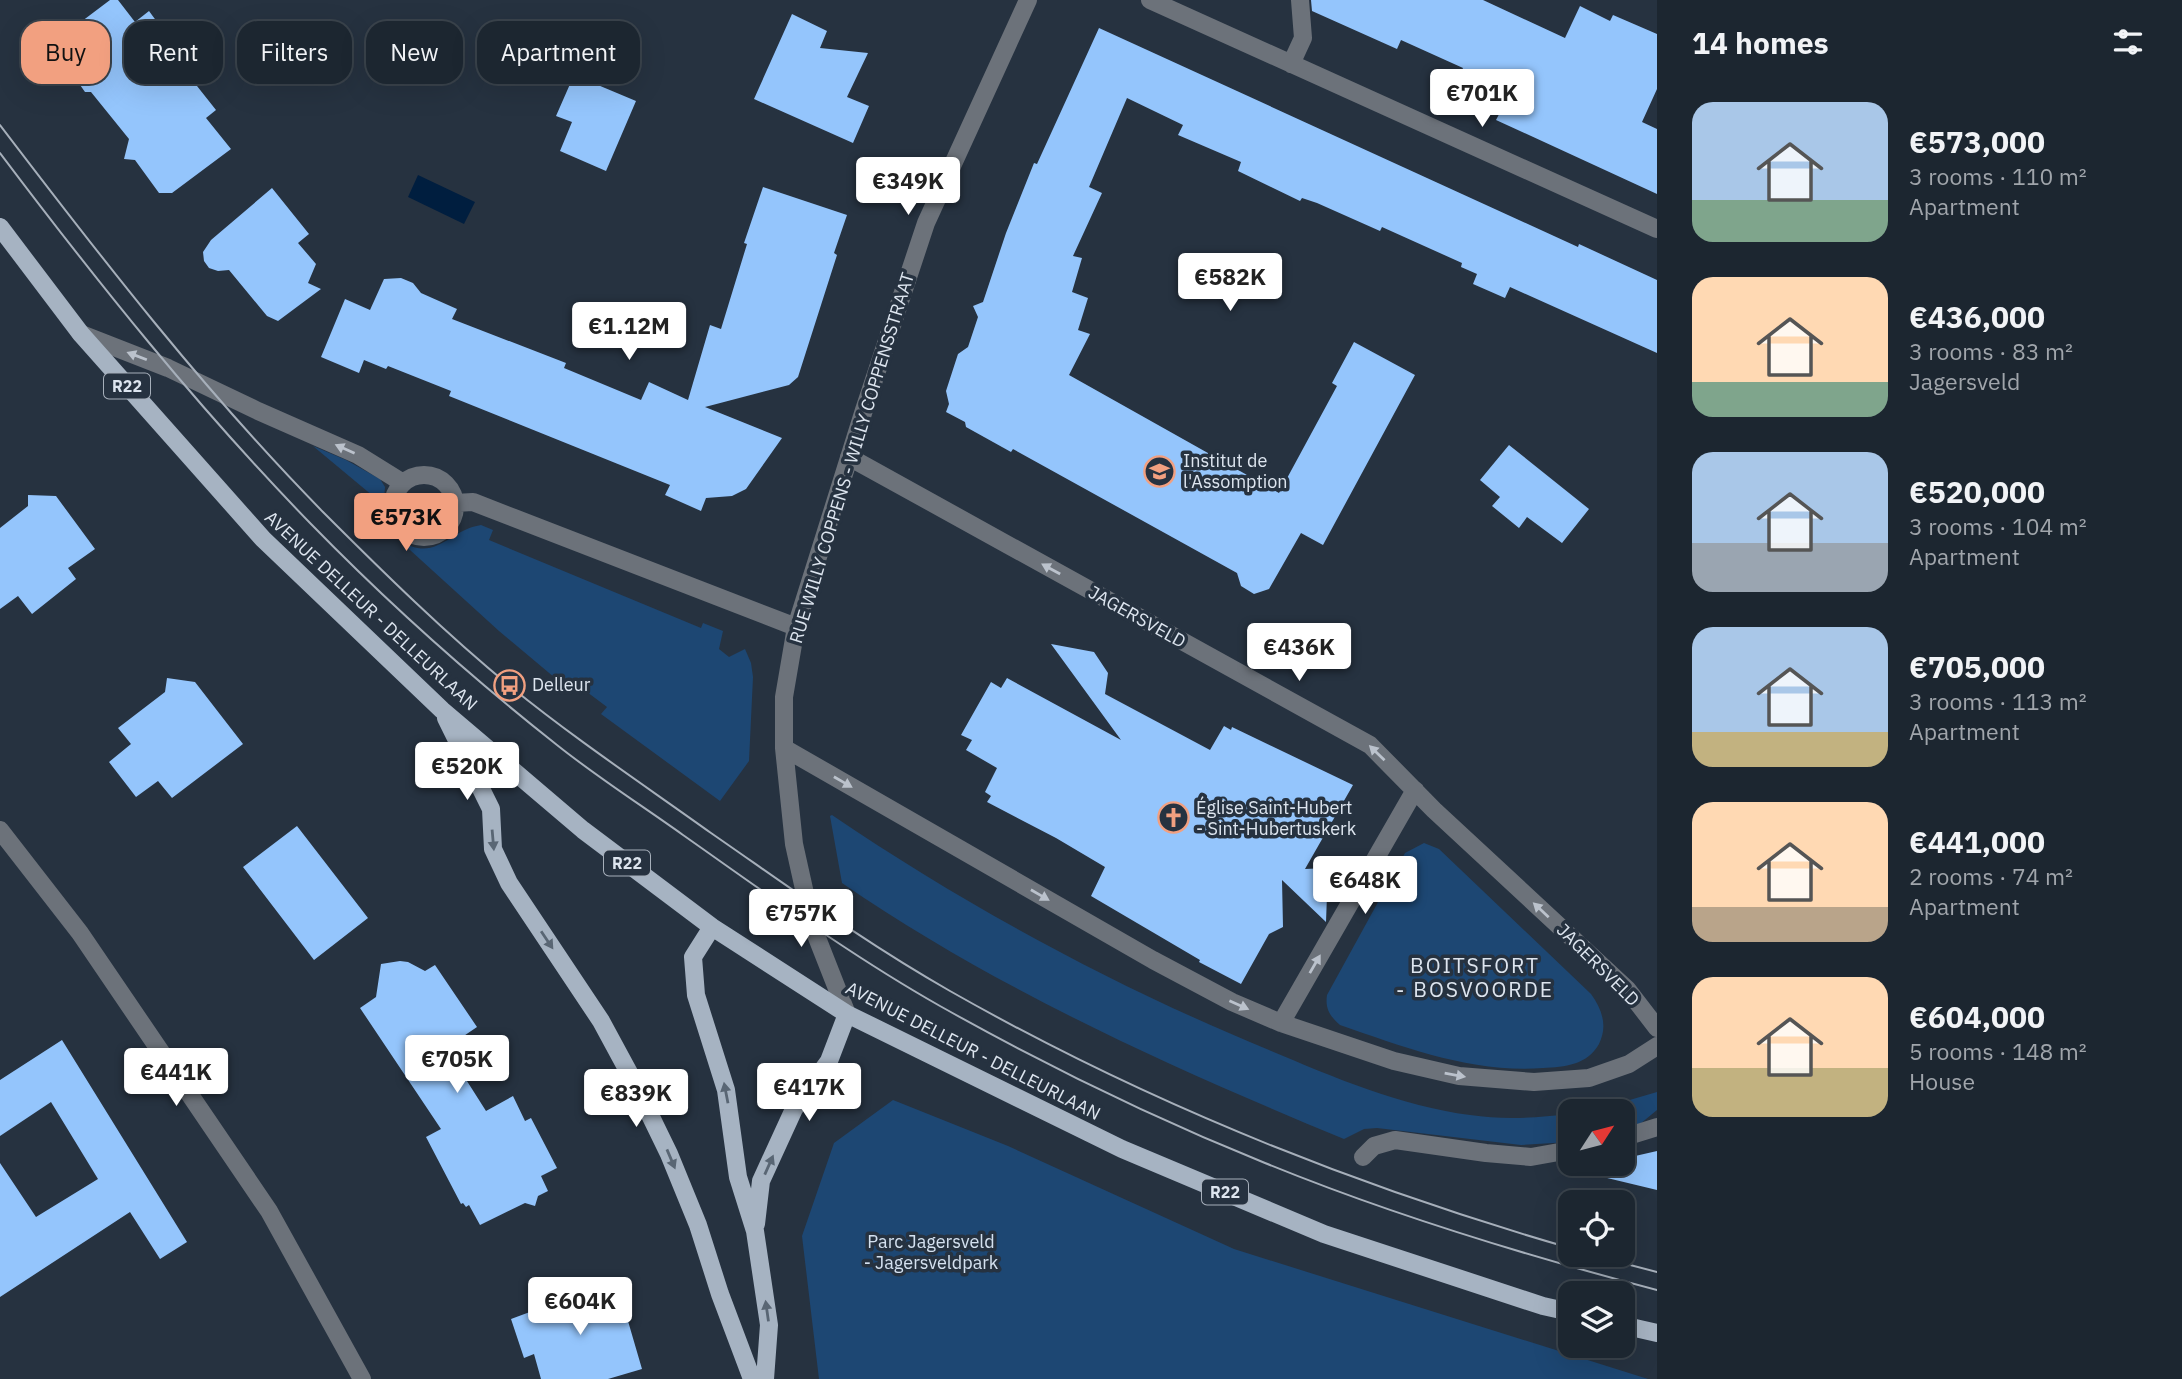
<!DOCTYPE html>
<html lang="en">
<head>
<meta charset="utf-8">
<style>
	body { margin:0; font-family:"IBM Plex Sans",sans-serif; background:#29323c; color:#f1f3f6; height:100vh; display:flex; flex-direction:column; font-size:26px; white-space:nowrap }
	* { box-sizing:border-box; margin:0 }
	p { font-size:23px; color:#a0a5ab }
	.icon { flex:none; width:38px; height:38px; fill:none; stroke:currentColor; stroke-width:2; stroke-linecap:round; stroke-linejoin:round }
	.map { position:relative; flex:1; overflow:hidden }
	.sheet { display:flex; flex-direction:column; background:#1c2630; width:525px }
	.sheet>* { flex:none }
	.guide { position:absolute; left:21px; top:21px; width:665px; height:63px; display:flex; gap:14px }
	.needle { width:46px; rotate:54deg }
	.controls { position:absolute; left:1558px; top:1099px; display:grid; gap:14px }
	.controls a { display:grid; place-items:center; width:77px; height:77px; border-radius:14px; background:#1c2630; box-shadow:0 7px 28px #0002,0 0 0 2px #3a434c; font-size:35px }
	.price { position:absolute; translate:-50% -60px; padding:0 16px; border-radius:7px; background:#fff; color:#222; font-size:23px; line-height:46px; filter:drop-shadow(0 2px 4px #0008) }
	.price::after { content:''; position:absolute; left:50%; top:42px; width:21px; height:16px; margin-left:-10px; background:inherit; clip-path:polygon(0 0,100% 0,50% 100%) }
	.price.active { background:#f2a080; color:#111 }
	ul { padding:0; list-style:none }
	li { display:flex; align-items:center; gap:21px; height:175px; padding:0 35px }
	li span { display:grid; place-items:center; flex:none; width:196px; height:140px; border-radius:21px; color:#555 }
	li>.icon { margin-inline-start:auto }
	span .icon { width:84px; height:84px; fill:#fffc; stroke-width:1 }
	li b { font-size:30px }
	h2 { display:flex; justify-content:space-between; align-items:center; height:84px; padding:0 35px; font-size:30px }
	.chip { padding:0 24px; border-radius:21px; background:#1c2630; box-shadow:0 7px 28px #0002,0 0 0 2px #3a434c; font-size:24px; line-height:63px }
	.chip.active { background:#f2a080; color:#111 }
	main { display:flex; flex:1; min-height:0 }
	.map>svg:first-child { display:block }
	.green { fill:#1d4773 }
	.water { fill:#001e3f }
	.building { fill:#94c5fc }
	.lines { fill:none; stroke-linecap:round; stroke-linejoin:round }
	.minor { stroke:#6c727a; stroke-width:18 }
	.major { stroke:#a6b3c2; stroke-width:18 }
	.tram { stroke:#a6afba; stroke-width:2 }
	.oneway { fill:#bbc2cc }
	.oneway2 { fill:#596674 }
	.labels { text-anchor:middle; stroke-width:7; stroke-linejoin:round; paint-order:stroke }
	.shield { fill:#263240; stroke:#a6afba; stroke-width:2 }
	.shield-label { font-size:16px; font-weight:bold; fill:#dde5ef }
	.street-label { font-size:18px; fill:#dde5ef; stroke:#263240 }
	.poi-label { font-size:18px; fill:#dde5ef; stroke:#263240; text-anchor:start }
	.park-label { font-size:18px; fill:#d4e1f0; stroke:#263240 }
	.quarter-label { font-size:21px; letter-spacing:2px; fill:#dde5ef; stroke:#263240 }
</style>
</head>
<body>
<main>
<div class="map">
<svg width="1657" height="1379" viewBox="0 0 1657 1379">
	<rect width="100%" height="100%" fill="#263240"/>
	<path class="green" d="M313 446 346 460 380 479 385 487 384 499 373 496Z
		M481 525 493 530 489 540 701 628 703 623 723 631 719 649 729 657 745 649 751 663 753 677 749 761 720 801 601 714 607 707 579 686 573 693 499 631 399 540C436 564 448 530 481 525Z
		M832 815C969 908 1116 987 1269 1050 1333 1077 1401 1106 1470 1115 1503 1120 1536 1118 1570 1114V1142L1521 1145 1377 1128 1364 1129 1344 1139C1170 1067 998 990 842 883L830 816Z
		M1424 843 1439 849 1591 994C1602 1009 1608 1026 1599 1044 1587 1065 1565 1067 1543 1068 1471 1073 1407 1048 1340 1025 1330 1016 1325 1009 1327 995L1405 853Z
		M1657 1092V1110L1640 1124 1622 1130V1111H1592Z
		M893 1100 1008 1146 1234 1249 1648 1379H819L802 1236 834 1143Z"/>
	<path class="water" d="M418 175 475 202 464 224 408 197Z"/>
	<path class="building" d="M110 0H118L135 22 149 11 202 83 197 86 216 110 206 118 231 149 172 193H159L135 160 124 159 129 139 91 92H85L66 65H54L58 49 53 43Z
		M1311 0H1483L1565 38 1580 6 1610 21 1613 15 1657 34V89L1642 122 1657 129V194L1496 120 1507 99 1459 77 1463 68 1401 40 1397 49 1312 11Z
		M792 14 827 31 820 48 868 53 847 97 869 106 853 143 754 99Z
		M1099 28 1578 247 1579 244 1657 280V353L1510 287 1505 298 1473 284 1477 274 1461 267 1462 263 1382 227 1380 231 1317 203 1302 198 1300 201 1238 171 1241 162 1178 135 1183 125 1127 98 1089 187 1102 193 1073 256 1082 258 1072 292 1088 298 1078 330 1090 334 1069 375 1279 493 1337 386 1332 383 1354 342 1415 375 1323 545 1301 533 1269 589 1254 594 1241 586 1237 573 1013 449 1011 452 966 427 965 422 946 412 949 404 946 391 958 354 968 347 978 317 973 306 983 302 1006 233 1034 163 1037 164Z
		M574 75 636 101 606 171 560 151 572 122 556 116Z
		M763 187 847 215 834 253 837 255 798 377 789 385 705 407 782 438 746 489 732 496 706 498 701 511 665 495 670 485 449 396 451 391 388 366 386 369 364 360 359 373 321 357 345 299 370 310 384 279 401 278 413 283 421 293 457 309 452 319 566 363 564 368 641 400 649 382 688 400 710 325 721 329 747 244 744 243Z
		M272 188 309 234 298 243 316 264 308 283 321 289 278 321 267 316 229 270 218 271 209 268 204 261 203 252 211 240Z
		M1509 445 1589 509 1562 543 1527 517 1519 528 1492 506 1500 497 1480 480Z
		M28 495 56 496 95 549 68 568 76 579 32 614 18 596 0 609V528L28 506Z
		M1051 644 1094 652 1108 673 1105 694 1210 750 1224 726 1231 730 1232 727 1353 785 1305 869 1328 868 1326 922 1282 880 1283 927 1269 934 1241 984 1199 962 1200 960 1091 896 1105 867 1056 838 987 802 991 796 985 792 997 768 966 750 972 740 961 735 991 682 1001 688 1007 678 1121 740Z
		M167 678 195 682 243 744 172 798 158 781 136 797 109 762 131 744 118 728 165 692Z
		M297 826 368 918 314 960 243 867Z
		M400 961 408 962 425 971 435 965 477 1027 446 1048 486 1111 513 1096 525 1121 531 1118 557 1168 541 1176 548 1191 538 1196 535 1206 525 1203 480 1225 469 1205 466 1207 463 1203 461 1204 426 1137 441 1129 360 1008 376 997 381 964Z
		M62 1040 187 1242 160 1259 130 1212 0 1297V1163L36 1217 98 1179 51 1102 0 1136V1080Z
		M1657 1151V1190L1578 1171 1605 1164H1622V1159Z
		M616 1280 642 1369 608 1379H541L534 1354 524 1358 511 1319Z"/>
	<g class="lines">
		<path class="minor" d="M1150 0 1657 229
			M1291 64 1303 38 1300 0
			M81 334 168 368 258 411 358 455 403 483
			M849 457 1370 745 1434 810 1627 989 1657 1028
			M393 506a31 31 0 1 1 62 0a31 31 0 1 1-62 0Z
			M455 503 473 502 796 627
			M784 748 1153 960 1232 1002 1281 1023 1394 1061 1459 1076 1534 1082 1589 1078 1629 1064 1657 1046
			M0 830 80 933 269 1211 362 1379
			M847 1014 812 925 794 844 784 748V697L796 627 864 410 926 223 1028 0
			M1281 1023 1415 790
			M1622 1138 1657 1127
			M1363 1157 1374 1146 1395 1140 1486 1153 1531 1157 1570 1150"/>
		<path class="major" d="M0 227 81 334 263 539 442 710 583 830 712 927 847 1014 1122 1149 1324 1234 1543 1306 1570 1312
			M446 718 491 809 493 849 509 883 601 1021 634 1082 669 1154 698 1225 720 1294 752 1379
			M712 927 693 957 696 995 726 1090 738 1177 755 1231 769 1325 765 1379
			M756 1224 761 1181 794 1109 829 1061 847 1014
			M1622 1325 1657 1333"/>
		<path class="tram" d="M0 125C102 259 205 392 323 512 383 572 445 633 511 687 575 739 644 785 711 833 789 887 867 944 950 991 1147 1103 1352 1185 1570 1248
			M0 153C98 283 198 408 311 524 388 603 471 677 557 745 597 777 641 805 683 835 767 894 850 955 940 1006 1045 1065 1154 1118 1265 1163 1392 1215 1524 1255 1657 1290
			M1592 1255 1657 1272"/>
	</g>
	<defs><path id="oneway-solid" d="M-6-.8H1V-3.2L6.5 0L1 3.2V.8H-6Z" transform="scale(1.75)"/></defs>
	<g class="oneway">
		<use href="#oneway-solid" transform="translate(137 356) rotate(-159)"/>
		<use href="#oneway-solid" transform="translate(345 449) rotate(-156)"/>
		<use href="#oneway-solid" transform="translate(1051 569) rotate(-151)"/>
		<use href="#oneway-solid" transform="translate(1377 753) rotate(-136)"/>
		<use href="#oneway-solid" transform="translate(843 782) rotate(30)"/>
		<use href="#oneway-solid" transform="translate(1040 895) rotate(30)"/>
		<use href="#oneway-solid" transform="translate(1541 910) rotate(-137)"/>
		<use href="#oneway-solid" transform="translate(1315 964) rotate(-60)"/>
		<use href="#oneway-solid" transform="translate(1239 1005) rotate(24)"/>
		<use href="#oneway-solid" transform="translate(1455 1075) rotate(10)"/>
	</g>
	<g class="oneway2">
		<use href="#oneway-solid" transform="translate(493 840) rotate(85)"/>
		<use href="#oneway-solid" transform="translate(547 940) rotate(56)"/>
		<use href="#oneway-solid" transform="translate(726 1093) rotate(-101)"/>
		<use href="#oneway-solid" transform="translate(671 1159) rotate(67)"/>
		<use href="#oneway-solid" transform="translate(769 1165) rotate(-66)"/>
		<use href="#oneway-solid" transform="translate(767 1311) rotate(-98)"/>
	</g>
	<defs>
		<symbol id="school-ring" viewBox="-11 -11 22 22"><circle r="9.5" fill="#263240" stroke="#f2a080" stroke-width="1.5"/><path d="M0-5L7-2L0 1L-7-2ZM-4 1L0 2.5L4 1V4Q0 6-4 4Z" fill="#f2a080"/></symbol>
		<symbol id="bus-ring" viewBox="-11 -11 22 22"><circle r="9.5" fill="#263240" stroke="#f2a080" stroke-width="1.5"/><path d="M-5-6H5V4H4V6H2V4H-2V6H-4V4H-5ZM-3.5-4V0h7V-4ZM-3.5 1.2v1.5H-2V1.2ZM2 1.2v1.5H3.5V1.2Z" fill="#f2a080"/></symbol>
		<symbol id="church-ring" viewBox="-11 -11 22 22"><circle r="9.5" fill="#263240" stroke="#f2a080" stroke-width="1.5"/><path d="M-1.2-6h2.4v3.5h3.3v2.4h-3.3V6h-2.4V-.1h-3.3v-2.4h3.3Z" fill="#f2a080"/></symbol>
	</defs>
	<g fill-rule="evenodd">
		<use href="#school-ring" x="1142" y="454" width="35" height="35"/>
		<use href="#bus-ring" x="492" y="668" width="35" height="35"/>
		<use href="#church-ring" x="1156" y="800" width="35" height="35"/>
	</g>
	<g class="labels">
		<g class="shield">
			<rect x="104" y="373.5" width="46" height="25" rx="5"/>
			<rect x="604" y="850.5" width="46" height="25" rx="5"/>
			<rect x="1202" y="1179.5" width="46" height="25" rx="5"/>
		</g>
		<g class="shield-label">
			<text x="127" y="392">R22</text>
			<text x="627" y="869">R22</text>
			<text x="1225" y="1198">R22</text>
		</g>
		<g class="street-label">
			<text transform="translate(852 458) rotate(-73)" y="6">RUE WILLY COPPENS - WILLY COPPENSSTRAAT</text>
			<text transform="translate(371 611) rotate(43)" y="6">AVENUE DELLEUR - DELLEURLAAN</text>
			<text transform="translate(1137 617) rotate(29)" y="6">JAGERSVELD</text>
			<text transform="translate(1598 965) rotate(45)" y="6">JAGERSVELD</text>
			<text transform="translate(973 1051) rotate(27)" y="6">AVENUE DELLEUR - DELLEURLAAN</text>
		</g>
		<g class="poi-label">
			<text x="1183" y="467">Institut de<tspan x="1183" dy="21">l'Assomption</tspan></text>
			<text x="532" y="691">Delleur</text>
			<text x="1196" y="814">Église Saint-Hubert<tspan x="1196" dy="21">- Sint-Hubertuskerk</tspan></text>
		</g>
		<g class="park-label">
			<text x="931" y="1248">Parc Jagersveld<tspan x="931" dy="21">- Jagersveldpark</tspan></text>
		</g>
		<g class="quarter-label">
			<text x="1475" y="973">BOITSFORT<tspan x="1475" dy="24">- BOSVOORDE</tspan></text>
		</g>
	</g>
</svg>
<div class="controls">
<a><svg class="needle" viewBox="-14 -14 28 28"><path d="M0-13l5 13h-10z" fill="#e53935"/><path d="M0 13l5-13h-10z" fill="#a0a5ab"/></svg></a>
<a><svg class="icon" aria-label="locate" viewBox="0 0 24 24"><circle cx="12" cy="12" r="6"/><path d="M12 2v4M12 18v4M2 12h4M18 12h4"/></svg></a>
<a><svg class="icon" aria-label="layers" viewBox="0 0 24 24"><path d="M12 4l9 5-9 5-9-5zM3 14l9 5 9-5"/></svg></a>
</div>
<b class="price" style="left:1482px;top:129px">€701K</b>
<b class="price" style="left:908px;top:217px">€349K</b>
<b class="price" style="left:1230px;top:313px">€582K</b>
<b class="price" style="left:629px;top:362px">€1.12M</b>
<b class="price active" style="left:406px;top:553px">€573K</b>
<b class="price" style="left:1299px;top:683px">€436K</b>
<b class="price" style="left:467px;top:802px">€520K</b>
<b class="price" style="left:1365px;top:916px">€648K</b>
<b class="price" style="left:801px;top:949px">€757K</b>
<b class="price" style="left:457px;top:1095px">€705K</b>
<b class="price" style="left:176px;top:1108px">€441K</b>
<b class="price" style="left:809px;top:1123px">€417K</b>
<b class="price" style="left:636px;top:1129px">€839K</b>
<b class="price" style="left:580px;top:1337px">€604K</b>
<div class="guide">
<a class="chip active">Buy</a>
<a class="chip">Rent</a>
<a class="chip">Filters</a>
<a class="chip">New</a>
<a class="chip">Apartment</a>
</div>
</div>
<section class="sheet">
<h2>14 homes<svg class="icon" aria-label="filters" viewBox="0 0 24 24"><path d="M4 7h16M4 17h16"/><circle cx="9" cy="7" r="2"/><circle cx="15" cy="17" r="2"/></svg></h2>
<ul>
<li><span style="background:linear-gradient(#a9c7e8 70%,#7fa58c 0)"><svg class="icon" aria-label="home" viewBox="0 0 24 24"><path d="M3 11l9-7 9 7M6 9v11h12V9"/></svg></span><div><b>€573,000</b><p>3 rooms · 110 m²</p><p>Apartment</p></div></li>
<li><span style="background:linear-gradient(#ffd9b3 75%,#7fa58c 0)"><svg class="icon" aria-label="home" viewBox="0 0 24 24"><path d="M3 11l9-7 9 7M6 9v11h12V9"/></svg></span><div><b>€436,000</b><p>3 rooms · 83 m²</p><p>Jagersveld</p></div></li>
<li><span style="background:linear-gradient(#a9c7e8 65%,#9aa5b1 0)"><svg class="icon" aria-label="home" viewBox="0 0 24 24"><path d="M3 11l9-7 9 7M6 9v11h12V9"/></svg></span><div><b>€520,000</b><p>3 rooms · 104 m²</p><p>Apartment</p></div></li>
<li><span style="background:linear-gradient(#a9c7e8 75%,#c2b280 0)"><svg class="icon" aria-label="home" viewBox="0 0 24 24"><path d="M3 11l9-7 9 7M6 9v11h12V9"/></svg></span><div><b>€705,000</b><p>3 rooms · 113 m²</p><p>Apartment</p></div></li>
<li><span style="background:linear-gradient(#ffd9b3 75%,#b9a48a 0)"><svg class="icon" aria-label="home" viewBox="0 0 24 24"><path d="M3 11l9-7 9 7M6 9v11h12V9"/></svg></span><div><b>€441,000</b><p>2 rooms · 74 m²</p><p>Apartment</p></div></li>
<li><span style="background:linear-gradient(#ffd9b3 65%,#c2b280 0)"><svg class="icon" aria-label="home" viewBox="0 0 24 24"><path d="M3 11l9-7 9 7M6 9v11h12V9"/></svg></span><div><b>€604,000</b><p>5 rooms · 148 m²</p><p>House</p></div></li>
</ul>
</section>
</main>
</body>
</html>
